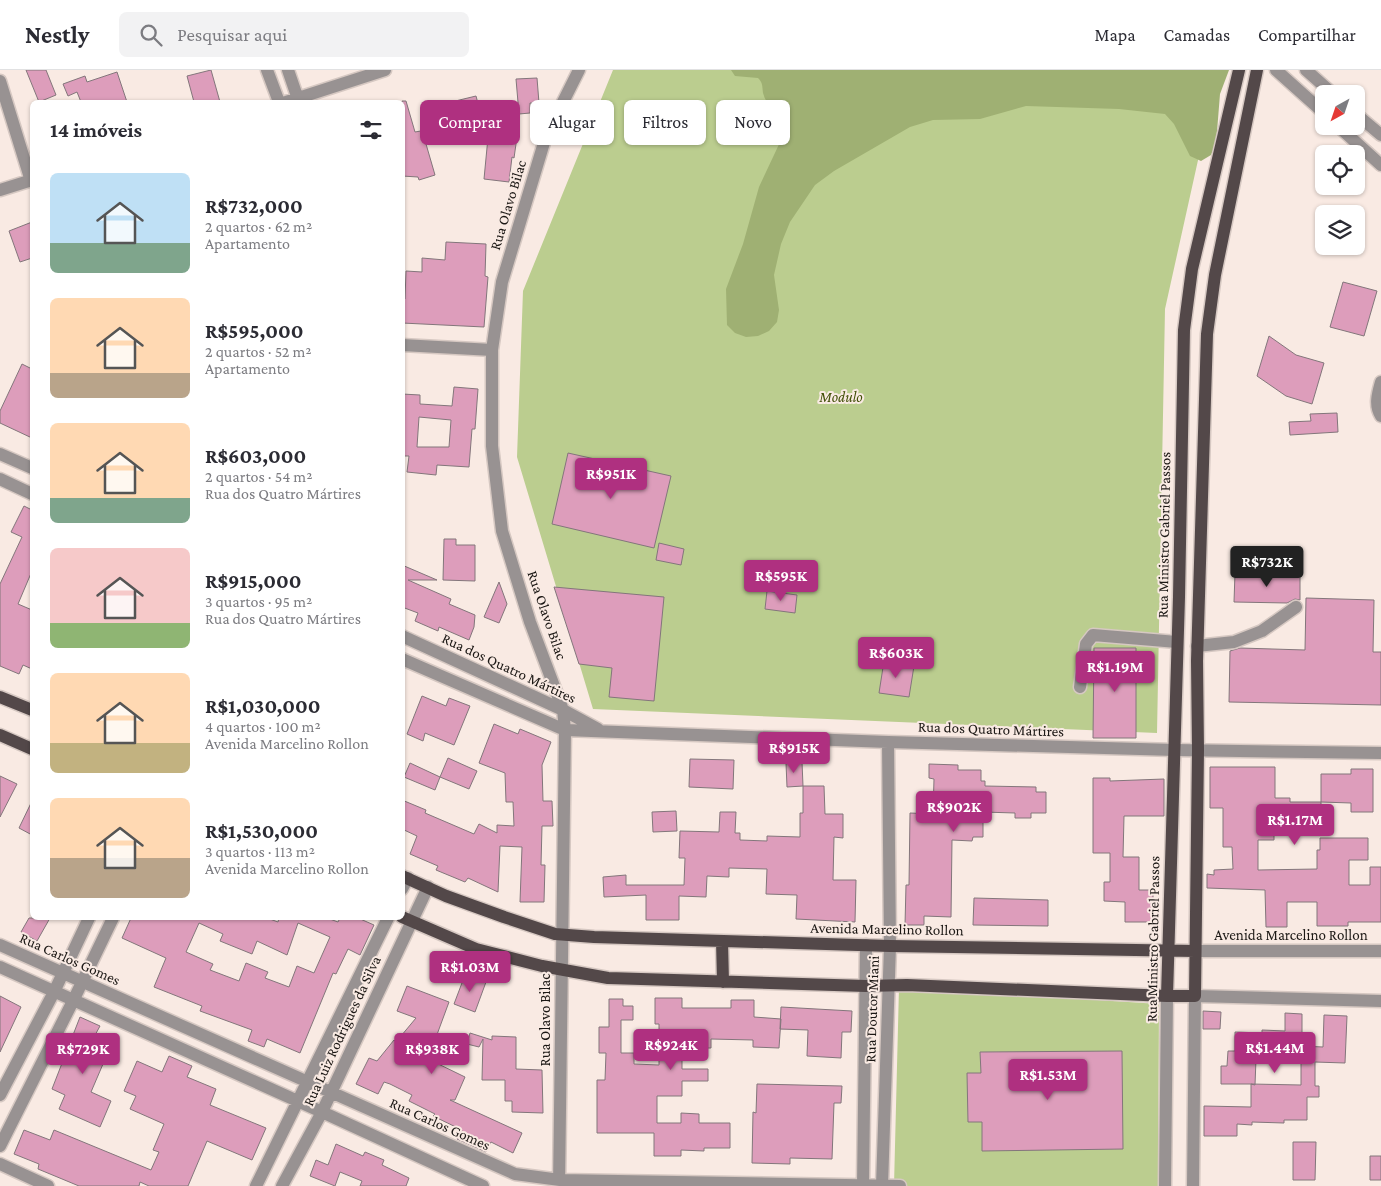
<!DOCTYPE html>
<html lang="pt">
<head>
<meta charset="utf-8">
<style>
	body { margin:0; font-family:"Crimson Pro",serif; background:#f2f2f3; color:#2b2b33; height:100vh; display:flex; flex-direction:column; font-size:19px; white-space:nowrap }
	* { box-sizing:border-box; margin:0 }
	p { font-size:16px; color:#7c7c81 }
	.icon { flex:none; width:28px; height:28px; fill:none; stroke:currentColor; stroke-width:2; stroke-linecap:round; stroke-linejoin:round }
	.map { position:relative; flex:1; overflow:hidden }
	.panel { position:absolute; left:30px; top:30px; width:375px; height:820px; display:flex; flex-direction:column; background:#fff; border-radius:8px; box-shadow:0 1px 4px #0004 }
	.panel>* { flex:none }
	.banner { position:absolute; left:420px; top:30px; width:475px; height:45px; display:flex; gap:10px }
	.needle { width:32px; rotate:220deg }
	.controls { position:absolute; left:1315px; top:15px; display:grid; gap:10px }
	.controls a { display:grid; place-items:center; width:50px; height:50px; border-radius:8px; background:#fff; box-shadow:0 1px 4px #0004; font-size:25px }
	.price { position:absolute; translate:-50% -42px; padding:0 11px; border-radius:5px; background:#af3080; color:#fff; font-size:16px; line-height:32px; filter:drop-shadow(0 1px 2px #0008) }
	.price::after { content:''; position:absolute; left:50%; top:30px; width:15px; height:11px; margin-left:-8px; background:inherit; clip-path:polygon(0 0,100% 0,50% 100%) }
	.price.on { background:#222; color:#fff }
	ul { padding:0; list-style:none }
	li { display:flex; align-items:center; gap:15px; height:125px; padding:0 20px }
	li span { display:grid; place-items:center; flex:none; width:140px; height:100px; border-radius:8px; color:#555 }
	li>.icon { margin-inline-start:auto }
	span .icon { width:60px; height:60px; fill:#fffc; stroke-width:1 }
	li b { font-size:21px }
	h2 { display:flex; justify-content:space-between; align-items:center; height:60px; padding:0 20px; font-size:21px }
	.pill { padding:0 18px; border-radius:8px; background:#fff; box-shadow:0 1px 4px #0004; font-size:18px; line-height:45px }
	.pill.on { background:#af3080; color:#fff }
	header { display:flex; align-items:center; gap:30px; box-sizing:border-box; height:70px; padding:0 25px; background:#fff; border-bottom:1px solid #e1e1e2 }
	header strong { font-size:24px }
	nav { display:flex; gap:28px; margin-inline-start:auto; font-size:18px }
	.search { width:350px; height:45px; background:#f2f2f3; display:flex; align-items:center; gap:12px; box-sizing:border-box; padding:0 18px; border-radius:8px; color:#7c7c81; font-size:19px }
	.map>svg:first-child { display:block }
	.green { fill:#bbcd8f }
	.forest { fill:#9fb073 }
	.building { fill:#dd9dbb; stroke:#83767b; fill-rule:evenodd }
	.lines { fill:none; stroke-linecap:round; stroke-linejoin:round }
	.minor-casing { stroke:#d6c8c2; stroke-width:15 }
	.major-casing { stroke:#d6c8c2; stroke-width:15 }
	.minor { stroke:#989292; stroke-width:12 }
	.major { stroke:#534849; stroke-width:12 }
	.labels { text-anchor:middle; stroke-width:4; stroke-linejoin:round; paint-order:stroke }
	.street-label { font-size:15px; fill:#1c1815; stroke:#f9eae3 }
	.park-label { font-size:15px; font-style:italic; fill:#414f07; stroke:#f9eae3 }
</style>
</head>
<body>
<header>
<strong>Nestly</strong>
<div class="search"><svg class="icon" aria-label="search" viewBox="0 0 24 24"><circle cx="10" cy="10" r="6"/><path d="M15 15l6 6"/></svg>Pesquisar aqui</div>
<nav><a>Mapa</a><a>Camadas</a><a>Compartilhar</a></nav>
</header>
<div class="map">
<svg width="1381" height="1116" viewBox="0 0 1381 1116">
	<rect width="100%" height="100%" fill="#f9eae3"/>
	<path class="green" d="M613 0H1218L1165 239 1157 663 593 639 517 387 523 221Z
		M899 917 1159 934 1158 1116H894Z"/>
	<path class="forest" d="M731 0H1229L1220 24 1216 74 1211 85 1201 91 1190 86 1174 54 1165 44 1119 39 1026 36 980 49 933 50 910 57 834 101 815 115 790 152 781 174 774 205 779 240 777 252 769 261 758 266 746 267 735 263 727 255 726 219 743 174 759 117 789 53C778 48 766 35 763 23 762 16 763 13 758 8L735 6Z"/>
	<path class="building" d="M26 0H46L56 25 39 32Z
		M211 0 220 32H194L187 6Z
		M117 2 127 32H81L77 22 68 26 63 14 85 6 87 12Z
		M537 8 539 33H530V43L519 44 516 9Z
		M476 26 480 41 508 44 509 49 507 66 517 67 514 88 512 87 509 112 484 109 489 57 460 64 458 55 435 60 429 34 442 31 443 34Z
		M402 31H406L415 62 432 59 434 72 426 74 435 105 419 110 418 107 402 106Z
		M32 152V188L20 192 9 161Z
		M446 172 486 174 485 206 488 207 484 257 402 253V229H405L406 201 422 202V188L445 190Z
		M1343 212 1377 221 1364 266 1330 257Z
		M1269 266 1296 285 1324 293 1312 334 1286 326 1257 306Z
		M22 294 32 299V368L0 353V341Z
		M454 317 478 319 475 359H472L469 397 437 395 436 405 407 402 409 386H402V324L420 325V334L452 336ZM419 347 451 350 449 377H417Z
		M1337 343 1338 362 1290 365 1289 352 1311 351 1310 344Z
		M568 383 671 406 654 478 552 454Z
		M24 436 32 440V501L18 534 32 540V599L23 595 19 604 0 596V514L22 467 11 462Z
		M444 469H456V475H475V511L443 510Z
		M659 473 684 479 681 495 656 490Z
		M402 495 437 510H408L451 529 449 534 475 545 474 557 469 570 439 557 438 561 415 551 418 543 402 537Z
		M1235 503 1300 504V530L1295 529 1287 533 1234 532Z
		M499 512 507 534 499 553 484 547Z
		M554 517 664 527 654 631 609 627 612 598 579 594Z
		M767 521 797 525 795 543 765 539Z
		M1306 528 1374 530 1373 582H1381V635L1229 632 1230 581 1240 578 1305 580Z
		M1094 578H1136V668H1093Z
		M884 591 914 596 909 627 879 623Z
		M422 626 446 636 449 628 470 636 454 675 425 663 423 671 407 664Z
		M494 654 518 664 520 659 551 672 542 695 543 731H552L553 756H542L541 795H545L544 832H520L522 777 500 776 498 822 468 808 465 812 436 800 438 796 410 784 417 766 402 759V730L426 740 425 743 474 764 479 754 497 763V755L514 756 513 732H506L505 703 479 693Z
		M448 688 477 701 469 719 440 707Z
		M690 689 734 690 733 719 689 717Z
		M802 692 803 716 787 717 786 693Z
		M410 693 440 707 435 720 404 707Z
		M929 694 958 695V700H981V711H985V716L1036 717V722H1046V743H1031V748H1015V743L983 742V767H973L972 771 952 770 951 847 924 846V855H905L906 815H909L910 743 933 744 934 709 929 708Z
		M1210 697H1275V728H1290V732H1321V704H1351V699H1373V742H1351V733L1321 732V753H1274V770H1258V800L1317 799V780H1320V768H1368V790H1349V815H1370V797H1381V852H1348V856H1317V832H1287V857H1266L1265 820 1207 818V804L1214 805V800L1233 799 1232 777H1223V738H1210Z
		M0 706 17 714 0 747Z
		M1093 708H1110V711L1164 709V746H1124L1123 787H1139V820H1153V852H1125V832L1104 831V812H1110V783H1093Z
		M803 716H824L825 744H843V768L834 767 833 810H856L855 852 796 849 797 825 766 824 767 799 729 798V807L707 806 706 827 679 826V850H646V825L604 827 603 807 626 805V815H684L685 788H679L680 761 719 762 720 742H736L735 763H740V770L767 771V766L800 767V743H803Z
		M32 731V765L19 758Z
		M676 741 677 761 653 762 652 742Z
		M974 828 1048 830V856L973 855Z
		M29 848H50L37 871 21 862Z
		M131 848H267L278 852 279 848H327L338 852 340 848H358L374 855 360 885 348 879 336 904 333 903 300 983 267 969 264 977 248 971 252 960 200 941 202 936 154 917 166 888 122 868ZM199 853 223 864 220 871 252 884 257 871 287 885 298 853 330 867 314 903 297 896 289 917 265 908 268 902 246 893 239 911 210 900 213 894 186 882Z
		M465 905 486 912 475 942 454 934Z
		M407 916 449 932 428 989 465 1007 455 1030H450L522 1063 513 1083 491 1072 486 1082 457 1069 462 1060 433 1046 435 1044 409 1031 412 1025 390 1014 384 1012 378 1024 356 1014 369 988 377 991 394 970 396 972 416 948 397 941Z
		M0 926 21 937 0 982Z
		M655 928H682V938H731V930H754V947L781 949 779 978 753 977V970L711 969V978H682V999H708V1011H682V1026H657V1053H681V1043L699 1044V1053H730V1078H704V1081L681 1080V1086H654V1063H597V1010H605L606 983H599V957H609V929H623V936H633V950H621V983H634V994L659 995V954H655Z
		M781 937 852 941 851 962H842L841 988 807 986 808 960 780 959Z
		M1203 941 1221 942 1220 959H1203Z
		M1285 943 1302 944V976L1323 977 1324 945 1347 946 1345 993 1315 992V1016H1319V1027H1307V1050H1284V1053L1252 1052V1055L1237 1054V1066H1204V1036L1251 1037V1014H1221V996H1227L1228 981H1235V962L1262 963V960L1285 961ZM1256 989 1301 990V1015L1251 1014 1255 1015Z
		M80 947 100 956 94 967 107 973 98 993 103 994 91 1022 111 1031 100 1057 59 1039 65 1025 52 1019Z
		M470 963 492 970V966L516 967V999L542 1000 543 1043 512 1042V1031H505V1010H482L483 969 479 977 467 974Z
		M1122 981 1123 1079 982 1081V1052H968L967 1003H981L980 982Z
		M169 986 192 996 187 1007 216 1019 210 1035 266 1058 252 1090 207 1071 188 1116H149L140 1112 139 1116H79L38 1099 39 1094 14 1084 24 1060 50 1070 54 1060 151 1100 159 1082 153 1080 164 1054 130 1039 136 1026 124 1021 137 991 162 1002Z
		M757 1014 842 1016 841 1033H834L832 1089 790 1088V1094L752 1093 753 1042 756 1043Z
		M1293 1072H1316L1315 1110H1293Z
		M336 1074 363 1086 365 1082 384 1090 382 1095 409 1108 406 1116H360L362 1111 340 1102 335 1116 310 1106 316 1090 328 1095Z
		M1370 1086H1381V1110H1370Z"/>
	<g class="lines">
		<defs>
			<path id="minor" d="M267 0 279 32
				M288 0 299 32
				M1276 0 1324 43
				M1306 0 1333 24
				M0 11 31 111
				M286 32 385 0
				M1356 44 1381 65
				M1338 56 1381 95
				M0 120 32 110
				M402 275 492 280
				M1381 312C1378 323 1374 335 1381 346
				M0 384 32 398
				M0 409 32 424
				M402 566 563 640 598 659
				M1197 576 1234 572 1262 561 1296 537
				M402 589 565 660 888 672 1175 680 1381 683
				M1080 617 1086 574 1093 565 1177 572
				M402 819 408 808
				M0 875 515 1104 560 1110 900 1116
				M1195 881H1381
				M0 897 322 1042 483 1116
				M0 1025 54 922 89 848
				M0 1076 73 931 113 848
				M0 1094 48 1116
				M256 1116 388 848
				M282 1116 322 1042 428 817
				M559 1116 565 660 563 640 530 552 502 461 492 376V280L502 212 546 66 579 0
				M863 1116 866 875
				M882 1116 890 876 888 672
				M1165 1116 1167 926
				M1193 1116 1195 926 1381 931"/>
			<path id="major" d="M0 627 32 640
				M0 665 32 679
				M402 806 446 826 504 847 555 864 594 867 890 876 1195 881
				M402 847 476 879 542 896 608 908 866 916 907 915 1167 926H1195L1198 680 1197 591 1207 264 1215 205 1257 0
				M722 871 723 912
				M1167 926 1179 527 1184 260 1192 199 1239 0"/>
		</defs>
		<use href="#minor" class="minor-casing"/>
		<use href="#major" class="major-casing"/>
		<use href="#minor" class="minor"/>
		<use href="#major" class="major"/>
	</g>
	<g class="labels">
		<g class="street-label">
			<text transform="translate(508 135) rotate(-73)" y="5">Rua Olavo Bilac</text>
			<text transform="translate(1164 465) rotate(-89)" y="5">Rua Ministro Gabriel Passos</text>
			<text transform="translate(547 545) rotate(71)" y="5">Rua Olavo Bilac</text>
			<text transform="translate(509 598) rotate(25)" y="5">Rua dos Quatro Mártires</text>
			<text transform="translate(991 659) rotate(2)" y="5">Rua dos Quatro Mártires</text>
			<text transform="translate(887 859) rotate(1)" y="5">Avenida Marcelino Rollon</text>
			<text x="1291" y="870">Avenida Marcelino Rollon</text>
			<text transform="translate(1153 869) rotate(-89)" y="5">Rua Ministro Gabriel Passos</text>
			<text transform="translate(70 889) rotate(24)" y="5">Rua Carlos Gomes</text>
			<text transform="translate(872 939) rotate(-88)" y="5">Rua Doutor Miani</text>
			<text transform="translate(545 950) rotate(-90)" y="5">Rua Olavo Bilac</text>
			<text transform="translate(342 961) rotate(-65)" y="5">Rua Luiz Rodrigues da Silva</text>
			<text transform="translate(440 1054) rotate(24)" y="5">Rua Carlos Gomes</text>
		</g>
		<g class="park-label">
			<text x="841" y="332">Modulo</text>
		</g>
	</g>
</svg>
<div class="controls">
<a><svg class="needle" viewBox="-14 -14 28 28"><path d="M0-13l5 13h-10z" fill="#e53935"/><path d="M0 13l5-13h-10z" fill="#7c7c81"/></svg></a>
<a><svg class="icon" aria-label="locate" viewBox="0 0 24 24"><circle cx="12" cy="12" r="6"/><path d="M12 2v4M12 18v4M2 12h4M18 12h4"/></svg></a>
<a><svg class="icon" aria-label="layers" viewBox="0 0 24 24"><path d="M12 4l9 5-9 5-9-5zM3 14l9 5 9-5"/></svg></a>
</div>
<b class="price" style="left:611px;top:430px">R$951K</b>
<b class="price on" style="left:1267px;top:518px">R$732K</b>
<b class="price" style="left:781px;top:532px">R$595K</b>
<b class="price" style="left:896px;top:609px">R$603K</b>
<b class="price" style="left:1115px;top:623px">R$1.19M</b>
<b class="price" style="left:794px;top:704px">R$915K</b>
<b class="price" style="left:954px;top:763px">R$902K</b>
<b class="price" style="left:1295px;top:776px">R$1.17M</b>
<b class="price" style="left:470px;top:923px">R$1.03M</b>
<b class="price" style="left:671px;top:1001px">R$924K</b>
<b class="price" style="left:1275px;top:1004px">R$1.44M</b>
<b class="price" style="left:83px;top:1005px">R$729K</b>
<b class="price" style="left:432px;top:1005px">R$938K</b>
<b class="price" style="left:1048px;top:1031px">R$1.53M</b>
<div class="banner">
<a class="pill on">Comprar</a>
<a class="pill">Alugar</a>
<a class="pill">Filtros</a>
<a class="pill">Novo</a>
</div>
<section class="panel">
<h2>14 imóveis<svg class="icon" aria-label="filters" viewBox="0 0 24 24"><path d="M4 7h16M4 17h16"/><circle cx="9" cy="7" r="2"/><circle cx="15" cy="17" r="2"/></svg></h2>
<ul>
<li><span style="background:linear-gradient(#bfe0f5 70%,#7fa58c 0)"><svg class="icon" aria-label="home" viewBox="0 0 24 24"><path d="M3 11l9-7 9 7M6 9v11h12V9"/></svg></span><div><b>R$732,000</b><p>2 quartos · 62 m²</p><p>Apartamento</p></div></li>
<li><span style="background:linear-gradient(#ffd9b3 75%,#b9a48a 0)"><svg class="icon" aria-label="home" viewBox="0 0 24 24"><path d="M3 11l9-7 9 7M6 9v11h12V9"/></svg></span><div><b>R$595,000</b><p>2 quartos · 52 m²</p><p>Apartamento</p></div></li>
<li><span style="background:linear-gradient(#ffd9b3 75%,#7fa58c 0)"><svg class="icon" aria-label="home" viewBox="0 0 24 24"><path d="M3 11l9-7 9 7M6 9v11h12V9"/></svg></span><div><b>R$603,000</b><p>2 quartos · 54 m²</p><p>Rua dos Quatro Mártires</p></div></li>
<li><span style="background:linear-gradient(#f6c9c9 75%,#8fb573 0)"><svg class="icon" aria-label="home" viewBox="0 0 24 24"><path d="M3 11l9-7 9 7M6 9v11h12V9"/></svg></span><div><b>R$915,000</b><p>3 quartos · 95 m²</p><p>Rua dos Quatro Mártires</p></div></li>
<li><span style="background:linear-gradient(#ffd9b3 70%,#c2b280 0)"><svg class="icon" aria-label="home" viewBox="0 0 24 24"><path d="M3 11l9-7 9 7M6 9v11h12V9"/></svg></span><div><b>R$1,030,000</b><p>4 quartos · 100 m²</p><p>Avenida Marcelino Rollon</p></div></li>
<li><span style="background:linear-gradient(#ffd9b3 60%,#b9a48a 0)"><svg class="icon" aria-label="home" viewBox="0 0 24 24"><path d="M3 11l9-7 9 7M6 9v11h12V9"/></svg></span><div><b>R$1,530,000</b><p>3 quartos · 113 m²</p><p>Avenida Marcelino Rollon</p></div></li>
</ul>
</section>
</div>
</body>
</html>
